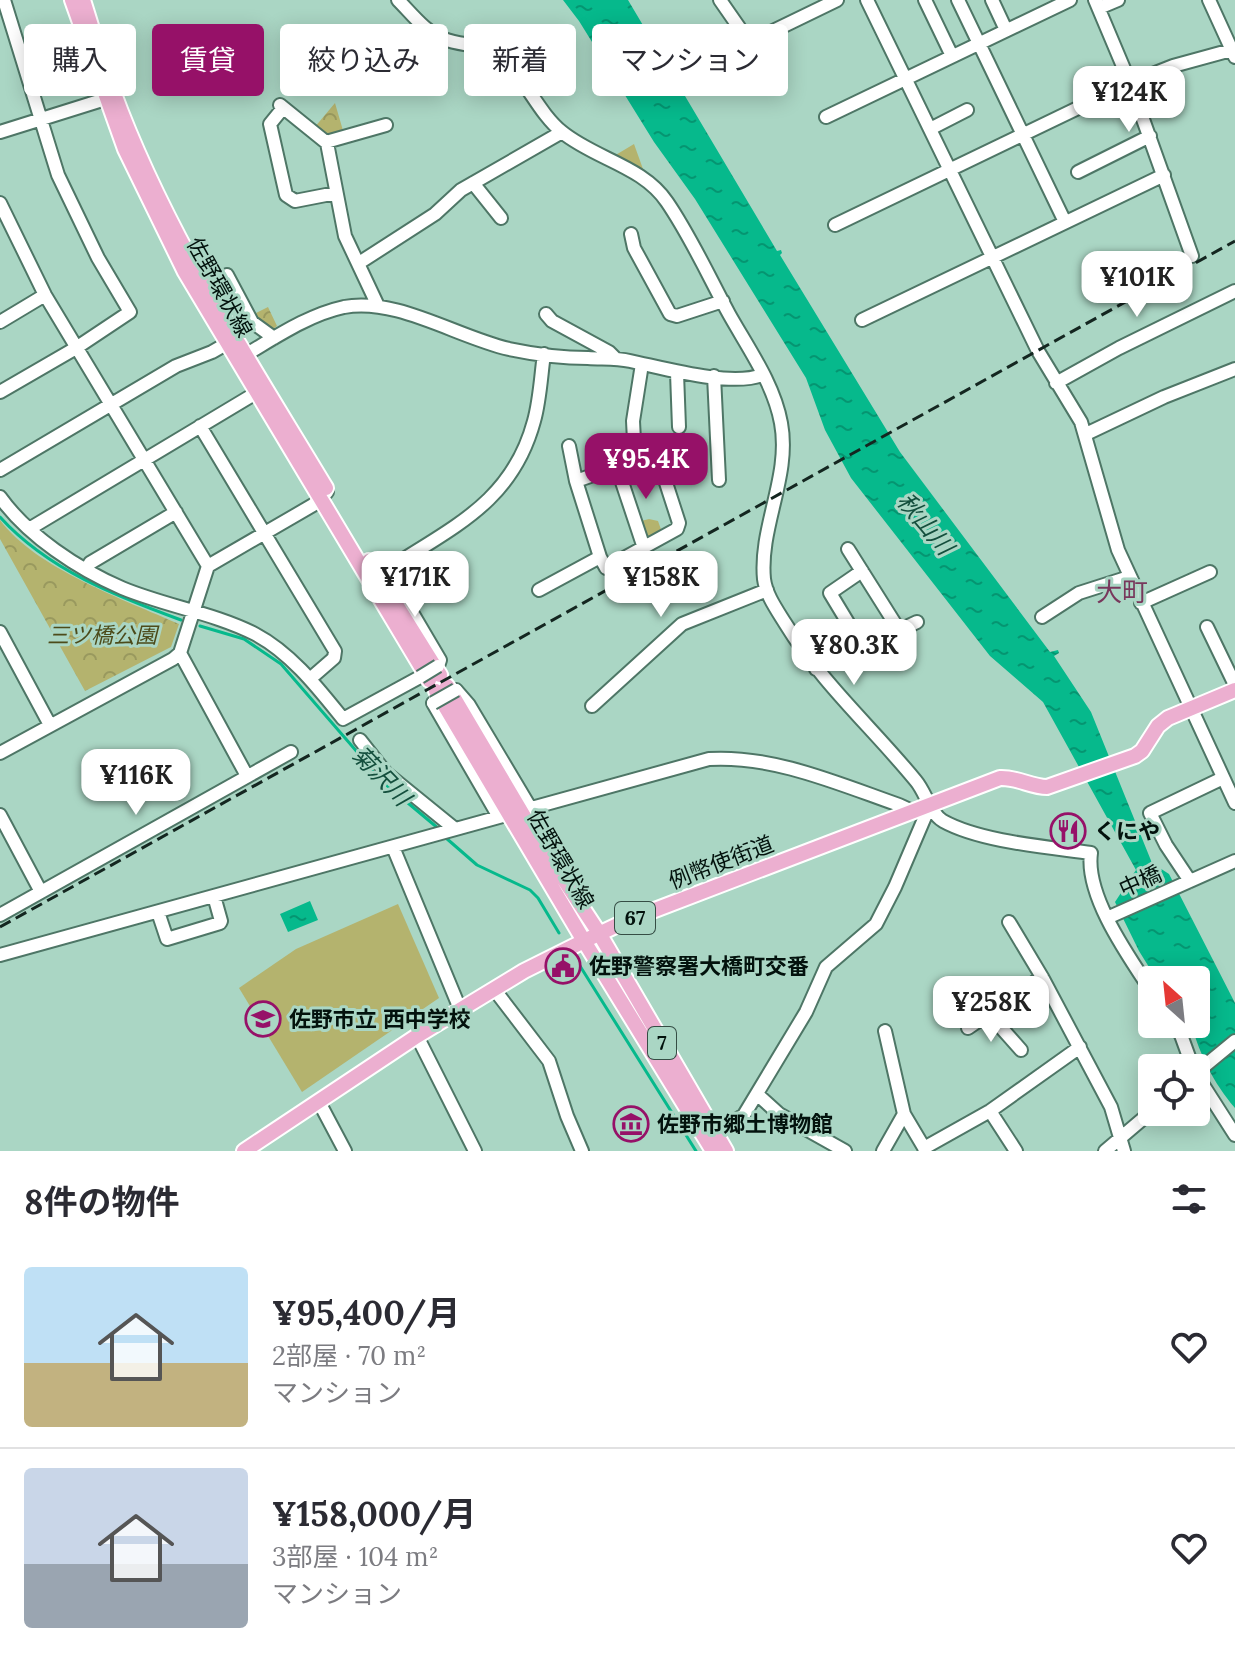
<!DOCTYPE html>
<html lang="ja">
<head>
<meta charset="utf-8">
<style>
	body { margin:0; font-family:Lora,"Noto Sans JP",serif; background:#f7f7f7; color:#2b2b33; height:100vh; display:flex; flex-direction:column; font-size:30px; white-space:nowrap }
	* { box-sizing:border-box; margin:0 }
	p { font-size:26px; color:#7c7c81 }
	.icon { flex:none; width:44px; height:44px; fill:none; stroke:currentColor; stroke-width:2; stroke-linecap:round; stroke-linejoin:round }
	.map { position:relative; height:1151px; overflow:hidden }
	.panel { display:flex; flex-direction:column; background:#fff; flex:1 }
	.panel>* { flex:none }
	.banner { position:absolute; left:24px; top:24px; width:800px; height:72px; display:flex; gap:16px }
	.needle { width:52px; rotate:333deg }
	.tools { position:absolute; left:1138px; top:966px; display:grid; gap:16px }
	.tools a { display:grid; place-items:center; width:72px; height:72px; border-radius:8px; background:#fff; box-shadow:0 4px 20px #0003; font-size:40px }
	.price { position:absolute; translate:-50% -68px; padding:0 18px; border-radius:16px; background:#fff; color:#222; font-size:26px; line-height:52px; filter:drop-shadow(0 2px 4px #0008) }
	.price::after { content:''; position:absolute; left:50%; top:48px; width:24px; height:18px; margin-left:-12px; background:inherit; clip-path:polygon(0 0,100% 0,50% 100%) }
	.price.selected { background:#961168; color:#fff }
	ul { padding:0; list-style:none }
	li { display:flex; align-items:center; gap:24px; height:200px; padding:0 24px }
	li+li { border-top:2px solid #e1e1e2 }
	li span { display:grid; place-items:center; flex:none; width:224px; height:160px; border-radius:8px; color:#555 }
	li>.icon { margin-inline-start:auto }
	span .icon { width:96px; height:96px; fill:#fffc; stroke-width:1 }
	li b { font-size:34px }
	h2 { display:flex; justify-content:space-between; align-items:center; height:96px; padding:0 24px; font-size:34px }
	.tag { padding:0 28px; border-radius:8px; background:#fff; box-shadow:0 4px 20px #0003; font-size:28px; line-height:72px }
	.tag.selected { background:#961168; color:#fff }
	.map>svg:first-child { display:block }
	.park { fill:url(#park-crowns) }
	.pitch { fill:#b4b36e }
	.water { fill:url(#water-ripples) }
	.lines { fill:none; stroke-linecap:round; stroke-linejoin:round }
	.stream { stroke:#06b98c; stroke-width:3 }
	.minor-casing { stroke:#4e7666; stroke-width:16 }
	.major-casing { stroke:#fff; stroke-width:18 }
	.minor { stroke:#fff; stroke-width:12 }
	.major { stroke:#ecafd0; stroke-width:14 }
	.rail { stroke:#142620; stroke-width:3; stroke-dasharray:12 6; stroke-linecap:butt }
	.minor-bridge-casing { stroke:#4e7666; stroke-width:16; stroke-linecap:butt }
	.minor-bridge { stroke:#fff; stroke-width:12 }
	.labels { text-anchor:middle; stroke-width:6; stroke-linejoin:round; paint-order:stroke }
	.shield { fill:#aad6c4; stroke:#354d44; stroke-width:2 }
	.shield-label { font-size:20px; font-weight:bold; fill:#03120d }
	.street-label { font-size:22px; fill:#03120d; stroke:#aad6c4 }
	.park-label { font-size:22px; font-style:italic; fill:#4c4b1a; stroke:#aad6c4 }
	.poi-label { font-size:22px; font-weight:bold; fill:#03120d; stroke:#aad6c4; text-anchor:start }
	.water-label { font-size:24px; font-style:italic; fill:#144f3d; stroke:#aad6c4 }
	.quarter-label { font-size:26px; fill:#78385c; stroke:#aad6c4 }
</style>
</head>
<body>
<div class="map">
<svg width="1235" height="1151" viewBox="0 0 1235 1151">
	<defs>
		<pattern id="park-crowns" width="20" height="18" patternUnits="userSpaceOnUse" patternTransform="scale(2)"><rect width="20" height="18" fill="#b4b36e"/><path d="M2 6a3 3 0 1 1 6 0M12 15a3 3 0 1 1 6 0" fill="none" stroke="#99995e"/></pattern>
		<pattern id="water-ripples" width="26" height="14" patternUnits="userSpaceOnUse" patternTransform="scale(2)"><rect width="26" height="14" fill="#06b98c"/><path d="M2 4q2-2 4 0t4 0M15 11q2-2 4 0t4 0" fill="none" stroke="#059571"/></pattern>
	</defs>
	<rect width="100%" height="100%" fill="#aad6c4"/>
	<path class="park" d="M335 103 344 134 326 138 314 128Z
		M634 144 643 169 640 171 614 156Z
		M268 307 277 326 273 329 252 315Z
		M649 519 658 521 663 535 647 542 641 521Z
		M0 520C35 568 125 600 179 624L171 647 85 691 0 539Z"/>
	<path class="pitch" d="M398 904 439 998 302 1092 239 988 296 949Z"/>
	<path class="water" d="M563 0H628L777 251 781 250 782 253 780 255 900 452 1050 652 1058 650 1059 653 1054 656 1091 712 1152 863 1169 874 1235 1003V1108C1213 1082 1201 1057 1191 1024H1196V980H1157L1139 951 1115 902 1136 870 1043 702 990 656 851 478 825 430 806 378 695 199 654 142 579 21Z
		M310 901 318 920 288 932 280 914Z"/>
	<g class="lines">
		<path class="stream" d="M0 517C48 570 116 596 181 620
			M200 626 244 639 281 664 384 783 439 829
			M446 838 477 865 530 890 538 898 559 933
			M580 966 696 1151"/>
		<defs>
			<path id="minor" d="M398 0C412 14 425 32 444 39 461 46 480 43 496 54 524 73 536 111 562 132 595 159 643 166 667 202 691 237 709 277 729 314 748 348 774 384 781 423 791 476 759 527 764 579 766 595 777 610 785 623 823 685 871 726 916 781 926 793 930 813 943 821 981 842 1048 847 1091 853 1085 896 1129 957 1152 992
				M720 0 752 46 767 34 837 0
				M867 0 1038 351 1081 422 1118 550 1235 803
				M925 0 952 56
				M958 0 1065 222
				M992 0 1006 30
				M1095 0 1130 83 1192 256
				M1209 0 1235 57
				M1099 8 1118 0
				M280 105 327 143 345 236 378 306
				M283 108 270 124 286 195 295 201 336 193
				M826 117 1070 0
				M930 129 967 110
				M0 132 115 96
				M326 142 386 125
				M1078 172 1150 136
				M473 183 501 218
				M0 203 45 295 208 566 180 653 173 659 0 753
				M835 225 1130 83 1173 66 1235 49
				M631 234 634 248 670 314 677 316 723 301
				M359 263 435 214 461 190 562 132
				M227 275 252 322 274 338
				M546 314 552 321 609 352 615 358
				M862 320 1164 175
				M0 322 45 295
				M240 358C273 339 307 315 344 307 396 297 457 337 509 349 533 354 562 358 588 358 602 359 616 358 630 361 664 368 730 387 762 375
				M677 373 679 427
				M714 376 719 480
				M1056 383 1119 348 1235 291
				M0 392 76 348 130 312 98 258 58 175 4 0
				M200 426 335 651 334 658 311 678
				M1086 434 1164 397 1235 369
				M569 446 576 481
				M654 454 657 455 679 523 677 529 606 568 600 557 576 481Z
				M635 460 633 421 642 364
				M617 467 644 548
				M0 470 176 366 212 352 233 340
				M0 497C28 536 78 569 122 588 165 606 214 613 255 634 291 653 318 688 343 719L420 677
				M29 529 256 393
				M848 549 899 630
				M208 566 313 505 327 492
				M87 568 90 563 176 512
				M539 590 600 557
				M1141 603 1210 572
				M1042 617 1079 593 1129 577
				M1207 627 1235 685
				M0 632 50 725
				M862 646 830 593 862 571
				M180 653 247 776
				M438 666 440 660 387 570C452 527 512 503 534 421 540 400 541 375 544 354
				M816 669 917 622
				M456 690 469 705 531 809
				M433 703 499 817
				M592 706 682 624 767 590
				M360 740 386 773 455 829
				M0 815 41 892
				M393 847 460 1009
				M1190 881 1166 845 1150 813 1223 778
				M158 912 167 939 220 923 221 921 214 896
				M0 915 291 752
				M1107 918 1235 861
				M1009 922 1042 977 1111 1107 1124 1151
				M0 955 709 759C773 755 839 784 899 805L912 811
				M494 989 549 1061 567 1116 582 1151
				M989 1014 1021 1050
				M1173 1024 1181 1035 1193 1068
				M968 1028 1042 977
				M885 1031 904 1114 926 1151
				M417 1036 475 1151
				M1196 1073 1235 1041
				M1196 1074 1235 1135
				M758 1095 779 1114 845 1151
				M319 1102 345 1151
				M990 1111 1016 1151
				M709 1138 744 1115 806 1012 826 967 876 924 895 887 930 805
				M924 1148 990 1111 1080 1047
				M883 1151 904 1114
				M1105 1151 1152 1111"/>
			<path id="major" d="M72 0 125 149 185 272 429 680
				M83 0 97 45
				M113 91C165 233 249 360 326 488
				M369 561 440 675
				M447 686 541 845 599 933 726 1151
				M436 691 584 941 713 1151
				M244 1151 417 1036 524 971 584 941 626 921 1000 778C1017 777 1031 787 1047 787L1135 756 1142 751 1158 726 1168 718 1235 690"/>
		</defs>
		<use href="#minor" class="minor-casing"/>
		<use href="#major" class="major-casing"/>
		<use href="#minor" class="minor"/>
		<use href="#major" class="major"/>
		<path class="rail" d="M0 927 1235 241"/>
		<defs>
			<path id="minor-bridge" d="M420 677 438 666
				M433 703 456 690"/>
		</defs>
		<use href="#minor-bridge" class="minor-bridge-casing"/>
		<use href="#minor-bridge" class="minor-bridge"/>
	</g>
	<defs>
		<symbol id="restaurant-ring" viewBox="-11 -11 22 22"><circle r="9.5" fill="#aad6c4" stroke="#961168" stroke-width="1.5"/><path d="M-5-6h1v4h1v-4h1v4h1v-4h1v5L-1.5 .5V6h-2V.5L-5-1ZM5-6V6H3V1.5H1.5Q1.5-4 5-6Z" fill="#961168"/></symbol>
		<symbol id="civic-ring" viewBox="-11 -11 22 22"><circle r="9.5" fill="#aad6c4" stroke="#961168" stroke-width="1.5"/><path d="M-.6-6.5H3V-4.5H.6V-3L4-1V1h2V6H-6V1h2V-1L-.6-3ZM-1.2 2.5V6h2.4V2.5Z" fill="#961168"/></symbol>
		<symbol id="school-ring" viewBox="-11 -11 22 22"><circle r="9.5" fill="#aad6c4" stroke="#961168" stroke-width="1.5"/><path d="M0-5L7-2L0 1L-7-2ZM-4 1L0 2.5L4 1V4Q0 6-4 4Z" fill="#961168"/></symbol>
		<symbol id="museum-ring" viewBox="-11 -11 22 22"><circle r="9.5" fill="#aad6c4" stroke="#961168" stroke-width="1.5"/><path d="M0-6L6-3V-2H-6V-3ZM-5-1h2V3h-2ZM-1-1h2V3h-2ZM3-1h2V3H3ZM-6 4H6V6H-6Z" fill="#961168"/></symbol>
	</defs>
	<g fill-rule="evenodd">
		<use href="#restaurant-ring" x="1048" y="811" width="40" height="40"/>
		<use href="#civic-ring" x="543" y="946" width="40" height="40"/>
		<use href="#school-ring" x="243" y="999" width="40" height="40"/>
		<use href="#museum-ring" x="611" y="1104" width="40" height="40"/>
	</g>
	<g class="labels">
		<g class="shield">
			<rect x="615" y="902" width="40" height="32" rx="6"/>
			<rect x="648" y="1027" width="28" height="32" rx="6"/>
		</g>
		<g class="shield-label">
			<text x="635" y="925">67</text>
			<text x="662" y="1050">7</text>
		</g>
		<g class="street-label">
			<text transform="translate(220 287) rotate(61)" y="8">佐野環状線</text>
			<text transform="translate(561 859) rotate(60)" y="8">佐野環状線</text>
			<text transform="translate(721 862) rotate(-21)" y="8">例幣使街道</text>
			<text transform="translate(1140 881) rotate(-24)" y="8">中橋</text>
		</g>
		<g class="park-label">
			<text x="102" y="643">三ツ橋公園</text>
		</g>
		<g class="poi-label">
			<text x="1094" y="839">くにや</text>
			<text x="589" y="974">佐野警察署大橋町交番</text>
			<text x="289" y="1027">佐野市立 西中学校</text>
			<text x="657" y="1132">佐野市郷土博物館</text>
		</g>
		<g class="water-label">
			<text transform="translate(925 524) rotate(50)" y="8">秋山川</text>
			<text transform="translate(381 776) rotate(46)" y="8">菊沢川</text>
		</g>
		<g class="quarter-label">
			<text x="1122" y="601">大町</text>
		</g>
	</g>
</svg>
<div class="tools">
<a><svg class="needle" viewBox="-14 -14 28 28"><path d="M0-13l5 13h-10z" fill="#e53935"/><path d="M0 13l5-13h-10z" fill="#7c7c81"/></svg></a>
<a><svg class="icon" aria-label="locate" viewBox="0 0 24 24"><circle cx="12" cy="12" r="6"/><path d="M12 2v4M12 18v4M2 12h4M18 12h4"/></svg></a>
</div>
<b class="price" style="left:1129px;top:134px">¥124K</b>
<b class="price" style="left:1137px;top:319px">¥101K</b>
<b class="price selected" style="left:646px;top:501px">¥95.4K</b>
<b class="price" style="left:415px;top:619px">¥171K</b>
<b class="price" style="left:661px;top:619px">¥158K</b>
<b class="price" style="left:854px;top:687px">¥80.3K</b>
<b class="price" style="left:136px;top:817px">¥116K</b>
<b class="price" style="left:991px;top:1044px">¥258K</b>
<div class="banner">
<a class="tag">購入</a>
<a class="tag selected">賃貸</a>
<a class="tag">絞り込み</a>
<a class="tag">新着</a>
<a class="tag">マンション</a>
</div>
</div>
<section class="panel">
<h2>8件の物件<svg class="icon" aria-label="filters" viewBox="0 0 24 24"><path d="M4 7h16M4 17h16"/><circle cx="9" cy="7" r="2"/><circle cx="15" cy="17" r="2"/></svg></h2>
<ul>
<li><span style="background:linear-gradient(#bfe0f5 60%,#c2b280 0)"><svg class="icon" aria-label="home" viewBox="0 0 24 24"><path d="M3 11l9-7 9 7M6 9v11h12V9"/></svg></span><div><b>¥95,400/月</b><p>2部屋 · 70 m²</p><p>マンション</p></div><svg class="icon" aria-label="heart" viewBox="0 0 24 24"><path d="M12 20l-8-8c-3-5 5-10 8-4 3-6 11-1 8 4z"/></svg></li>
<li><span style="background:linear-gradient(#c9d6e8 60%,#9aa5b1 0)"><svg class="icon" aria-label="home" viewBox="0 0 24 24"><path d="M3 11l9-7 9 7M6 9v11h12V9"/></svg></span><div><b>¥158,000/月</b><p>3部屋 · 104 m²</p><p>マンション</p></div><svg class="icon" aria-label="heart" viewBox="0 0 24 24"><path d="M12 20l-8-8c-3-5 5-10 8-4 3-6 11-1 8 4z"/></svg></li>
</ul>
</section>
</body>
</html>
